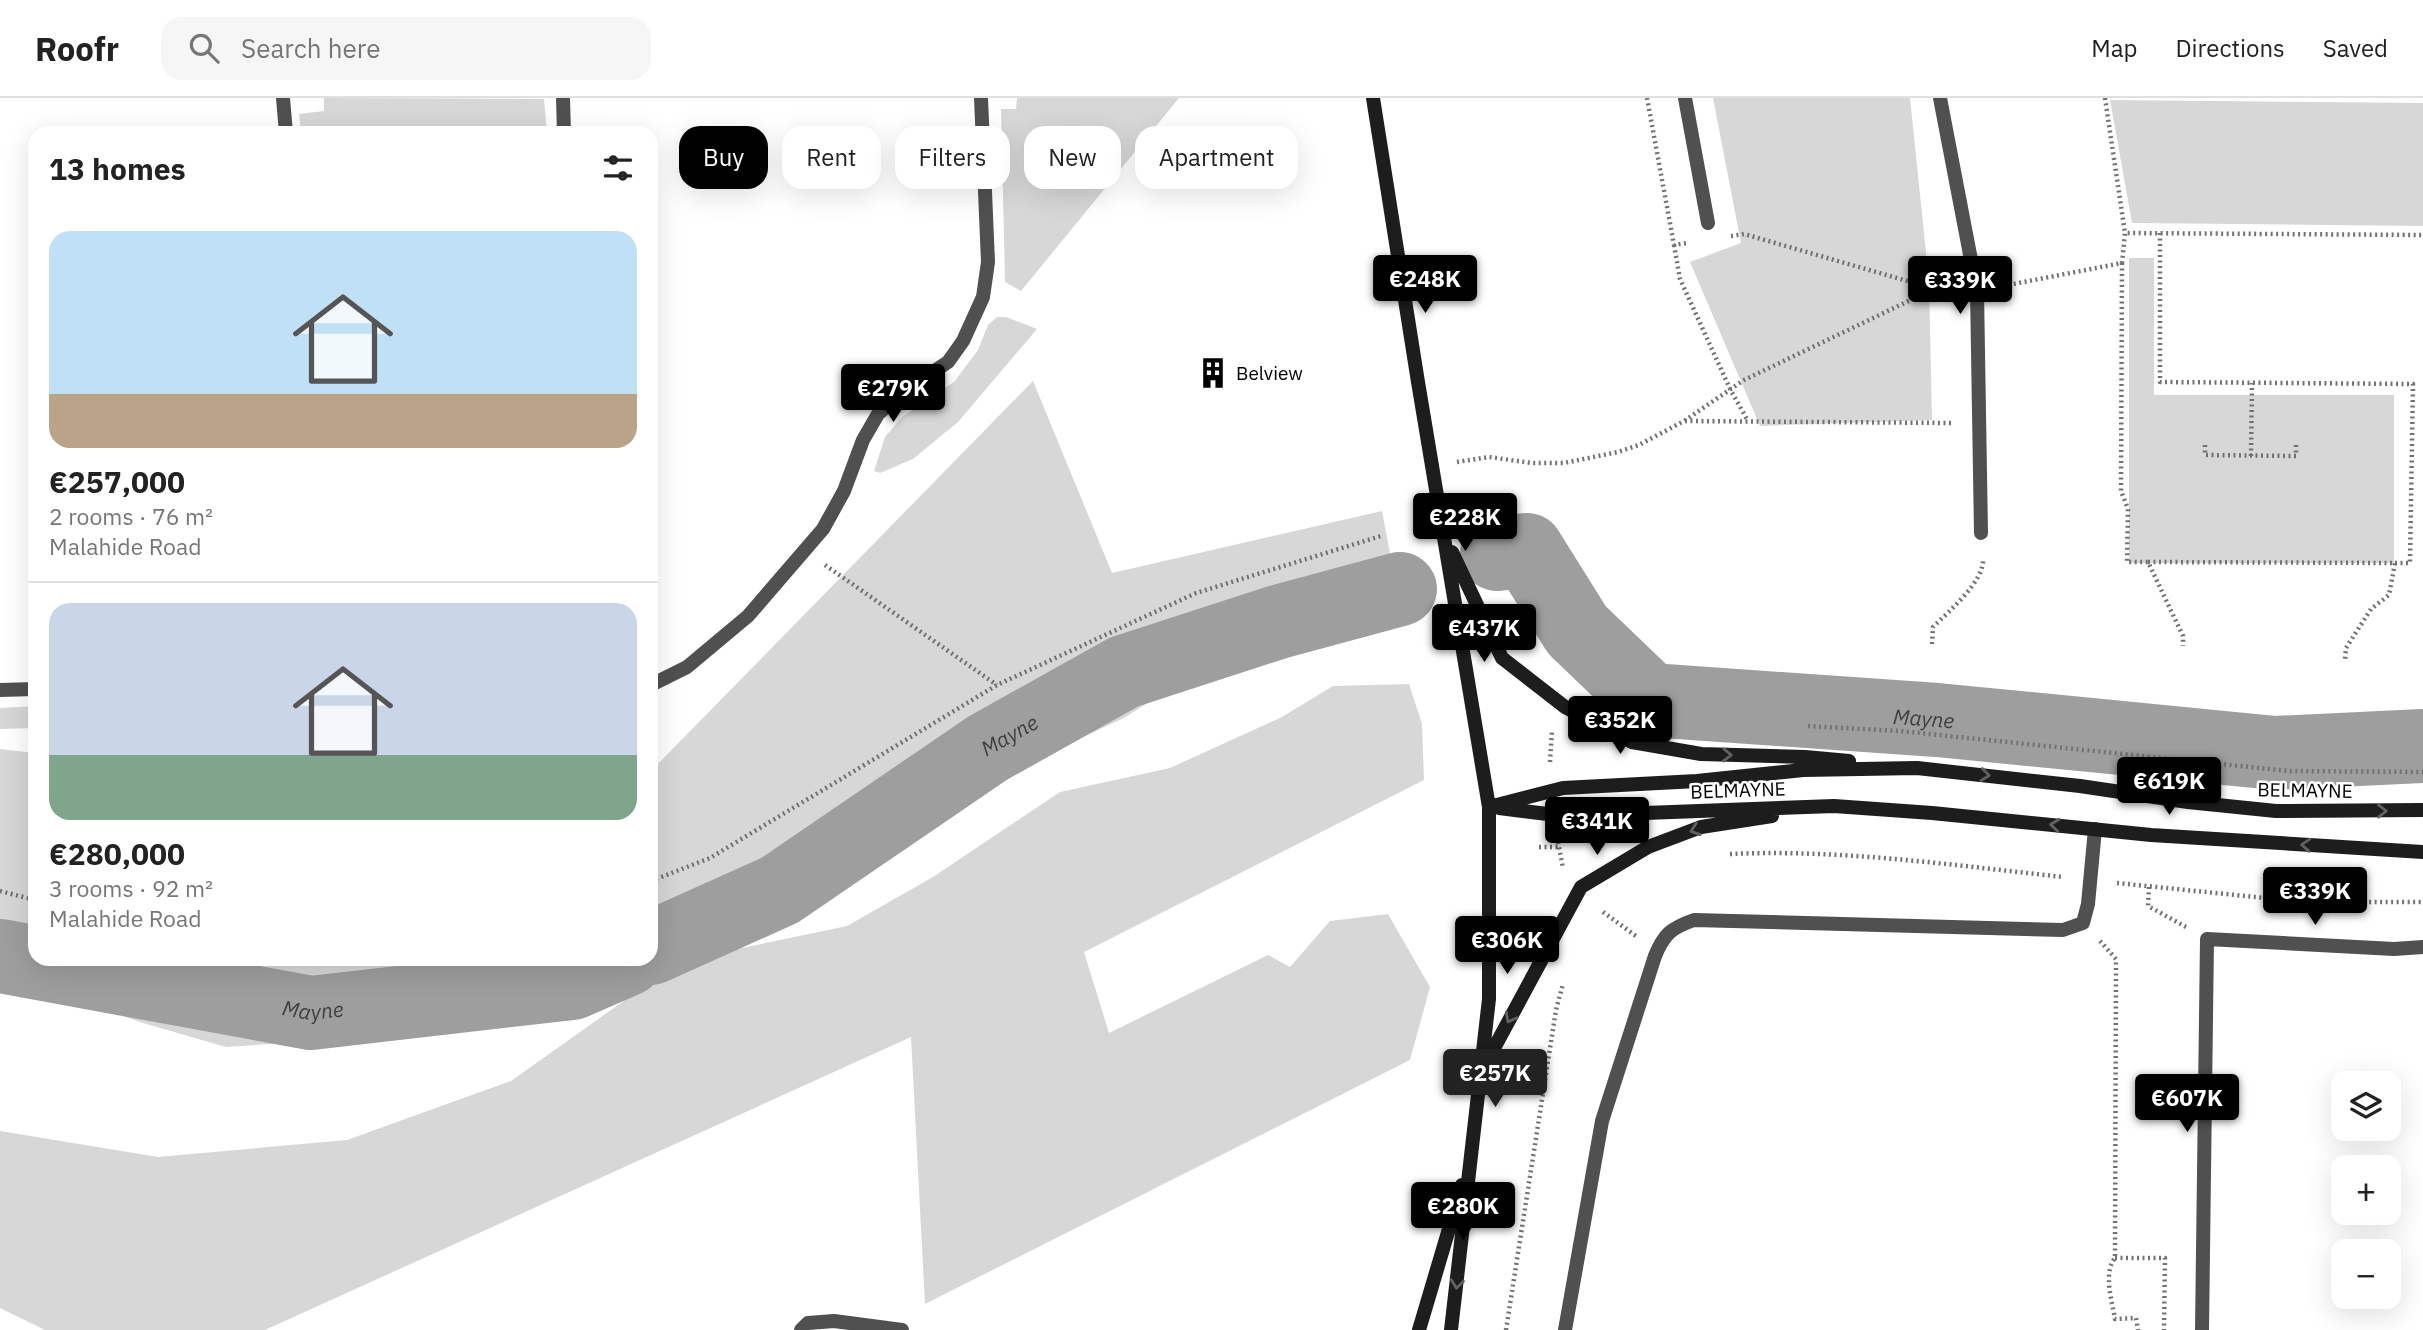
<!DOCTYPE html>
<html lang="en">
<head>
<meta charset="utf-8">
<style>
	body { margin:0; font-family:"IBM Plex Sans",sans-serif; background:#f6f6f6; color:#222; height:100vh; display:flex; flex-direction:column; font-size:26px; white-space:nowrap }
	* { box-sizing:border-box; margin:0 }
	p { font-size:23px; color:#767676 }
	.icon { flex:none; width:38px; height:38px; fill:none; stroke:currentColor; stroke-width:2; stroke-linecap:round; stroke-linejoin:round }
	.map { position:relative; flex:1; overflow:hidden }
	.sheet { position:absolute; left:28px; top:28px; width:630px; height:840px; display:flex; flex-direction:column; background:#fff; border-radius:21px; box-shadow:0 7px 28px #0002 }
	.sheet>* { flex:none }
	.banner { position:absolute; left:679px; top:28px; width:665px; height:63px; display:flex; gap:14px }
	.fabs { position:absolute; left:2331px; top:973px; display:grid; gap:14px }
	.fabs a { display:grid; place-items:center; width:70px; height:70px; border-radius:14px; background:#fff; box-shadow:0 7px 28px #0002; font-size:35px }
	.price { position:absolute; translate:-50% -60px; padding:0 16px; border-radius:7px; background:#000; color:#fff; font-size:23px; line-height:46px; filter:drop-shadow(0 2px 4px #0008) }
	.price::after { content:''; position:absolute; left:50%; top:42px; width:21px; height:16px; margin-left:-10px; background:inherit; clip-path:polygon(0 0,100% 0,50% 100%) }
	.price.on { background:#222; color:#fff }
	ul { padding:0; list-style:none }
	li { display:grid; align-content:center; gap:14px; height:371px; padding:0 21px }
	li+li { border-top:2px solid #e0e0e0 }
	li span { display:grid; place-items:center; height:217px; border-radius:21px; color:#555 }
	li>.icon { margin-inline-start:auto }
	span .icon { width:126px; height:126px; fill:#fffc; stroke-width:1 }
	li b { font-size:30px }
	h2 { display:flex; justify-content:space-between; align-items:center; height:84px; padding:0 21px; font-size:30px }
	.tag { padding:0 24px; border-radius:21px; background:#fff; box-shadow:0 7px 28px #0002; font-size:24px; line-height:63px }
	.tag.on { background:#000; color:#fff }
	header { display:flex; align-items:center; gap:42px; box-sizing:border-box; height:98px; padding:0 35px; background:#fff; border-bottom:2px solid #e0e0e0 }
	header strong { font-size:33px }
	nav { display:flex; gap:38px; margin-inline-start:auto; font-size:24px }
	.search { width:490px; height:63px; background:#f6f6f6; display:flex; align-items:center; gap:18px; box-sizing:border-box; padding:0 24px; border-radius:21px; color:#767676; font-size:26px }
	.map>svg:first-child { display:block }
	.green { fill:#d7d7d7 }
	.lines { fill:none; stroke-linecap:round; stroke-linejoin:round }
	.river { stroke:#9e9e9e; stroke-width:74 }
	.path { stroke:#727272; stroke-width:4.5; stroke-dasharray:2 3.5; stroke-linecap:butt }
	.lane { stroke:#505050; stroke-width:14 }
	.street { stroke:#505050; stroke-width:14 }
	.secondary { stroke:#1d1d1d; stroke-width:14 }
	.oneway { stroke:#616161 }
	.labels { text-anchor:middle; stroke-width:5; stroke-linejoin:round; paint-order:stroke }
	.poi-label { font-size:19px; fill:#000; stroke:#fff; text-anchor:start }
	.street-label { font-size:19px; fill:#000; stroke:#fff }
	.water-label { font-size:21px; font-style:italic; fill:#3f3f3f; stroke:#fff }
</style>
</head>
<body>
<header>
<strong>Roofr</strong>
<div class="search"><svg class="icon" aria-label="search" viewBox="0 0 24 24"><circle cx="10" cy="10" r="6"/><path d="M15 15l6 6"/></svg>Search here</div>
<nav><a>Map</a><a>Directions</a><a>Saved</a></nav>
</header>
<div class="map">
<svg width="2423" height="1232" viewBox="0 0 2423 1232">
	<rect width="100%" height="100%" fill="#fff"/>
	<path class="green" d="M324 0 544 1 547 35H301L299 16 324 13Z
		M1017 0H1179L1021 193 1005 184 1001 11H1016Z
		M1713 0H1910L1929 183 1932 322 1760 328 1690 164 1741 145Z
		M2110 2 2423 5V128L2132 125Z
		M2129 160H2154V297H2394V465H2129Z
		M997 219H1006L1037 231 958 324 913 361 880 375 874 373 885 339 902 319 954 284 978 252 988 227Z
		M1033 283 1112 475 1382 413 1400 509 1390 518 1196 574 1124 620 1057 651 903 739 738 782 722 818 651 856V673Z
		M1409 586 1422 626 1424 682 1084 854 1109 935 1268 857 1290 869 1330 823 1388 816 1430 889 1410 962 925 1206 911 939 265 1232H45L0 1210V1033L158 1059 347 1042 511 983 680 863 847 828 933 779 1060 694 1170 670 1282 619 1333 588Z
		M35 608V630L0 631V610Z
		M0 651 35 655V861H642L571 899 432 929 315 943 226 949 143 925 67 898 0 858Z"/>
	<g class="lines">
		<g class="river">
			<path id="s1" d="M1497 456 1527 452 1577 532 1650 602 1937 622 2275 655 2423 648"/>
			<path id="s2" d="M651 850 780 792 988 650 1124 574 1278 524 1400 491"/>
			<path id="s3" d="M0 858 311 915 572 885 627 861"/>
		</g>
		<path class="path" d="M1647 0 1674 147 1688 145
			M2105 0 2125 135
			M2160 135V284L2413 286 2410 465H2395
			M1731 138 1744 136 1949 195
			M1674 147 1680 181 1730 291 1748 323
			M2122 165 2121 393 2128 411 2127 464H2148L2183 538V548
			M2003 188 2122 165 2125 135 2423 137
			M1685 323 1953 325
			M2205 347V357L2296 358V347
			M2251 358 2252 285
			M1457 364 1489 359 1532 365H1564L1618 354 1639 347 1684 323 1744 282 1921 197 1950 196
			M2148 464 2395 465 2389 497 2371 511 2346 550 2345 562
			M825 467 997 587
			M1932 546 1933 529C1949 513 1984 484 1983 461
			M1808 628 1900 633 2289 673 2423 674
			M1550 664 1552 632
			M1558 744 1563 770
			M1539 749H1559
			M1730 756C1841 751 1952 767 2063 779
			M651 783 710 760 997 587 1196 495 1381 438
			M2117 785 2265 800 2337 804H2423
			M2149 789 2148 808 2186 829
			M0 793 35 802
			M1603 814 1636 838
			M2100 843 2116 861 2115 1160C2103 1175 2112 1203 2115 1221L2136 1220 2138 1232
			M2115 1160H2165L2164 1232
			M1506 1232 1556 912 1563 886"/>
		<path class="lane" d="M1685 0 1708 125"/>
		<path class="street" d="M283 0 286 35
			M563 0 564 35
			M1940 0 1977 193 1981 435
			M651 587 687 569 748 518 823 431 844 393 863 342 878 316 904 293 948 264 963 243 983 199 988 164 981 0
			M0 592 35 591
			M801 1232 808 1225 834 1223 902 1232
			M1565 1232 1602 1023 1655 858C1664 836 1671 830 1694 822L2063 832 2083 825 2088 806 2095 731
			M2202 1232 2207 841 2394 851 2423 849"/>
		<path class="secondary" d="M1373 0 1418 284 1489 709V901L1451 1232
			M1452 454 1502 560 1565 609 1632 644 1701 656 1805 659 1849 663
			M1489 709 1563 690 1697 683 1803 672 1917 670 2080 688 2188 704 2276 713 2423 712
			M1499 710 1564 718 1834 708 1932 715 2151 737 2423 754
			M1486 965 1581 789 1648 749 1701 729 1772 718
			M1419 1232 1462 1087"/>
	</g>
	<defs><path id="oneway-chevron" d="M-2-3.5L2.5 0L-2 3.5" fill="none" stroke-width="1.6" stroke-linecap="round" stroke-linejoin="round" transform="scale(1.75)"/></defs>
	<g class="oneway">
		<use href="#oneway-chevron" transform="translate(1727 657) rotate(2)"/>
		<use href="#oneway-chevron" transform="translate(1985 677) rotate(7)"/>
		<use href="#oneway-chevron" transform="translate(2382 713)"/>
		<use href="#oneway-chevron" transform="translate(2055 727) rotate(-174)"/>
		<use href="#oneway-chevron" transform="translate(1695 732) rotate(161)"/>
		<use href="#oneway-chevron" transform="translate(2306 747) rotate(-176)"/>
		<use href="#oneway-chevron" transform="translate(1510 920) rotate(118)"/>
		<use href="#oneway-chevron" transform="translate(1457 1186) rotate(97)"/>
	</g>
	<defs>
		<symbol id="building-bare" viewBox="-9 -9 18 18"><path d="M-4-6H4V6H1V3H-1V6H-4ZM-2.5-4.3h1.7v1.8h-1.7ZM.8-4.3h1.7v1.8H.8ZM-2.5-1h1.7V.8h-1.7ZM.8-1h1.7V.8H.8Z" fill="#000" stroke="#fff" stroke-width="2.5" paint-order="stroke"/></symbol>
	</defs>
	<g fill-rule="evenodd">
		<use href="#building-bare" x="1191" y="253" width="44" height="44"/>
	</g>
	<g class="labels">
		<g class="poi-label">
			<text x="1236" y="282">Belview</text>
		</g>
		<g class="street-label">
			<text transform="translate(1738 692) rotate(-2)" y="7">BELMAYNE</text>
			<text transform="translate(2305 692) rotate(1)" y="7">BELMAYNE</text>
		</g>
		<g class="water-label">
			<text dy="7" stroke="none"><textPath href="#s1" startOffset="500">Mayne</textPath></text>
			<text dy="7" stroke="none"><textPath href="#s2" startOffset="418">Mayne</textPath></text>
			<text dy="7" stroke="none"><textPath href="#s3" startOffset="318">Mayne</textPath></text>
		</g>
	</g>
</svg>
<div class="fabs">
<a><svg class="icon" aria-label="layers" viewBox="0 0 24 24"><path d="M12 4l9 5-9 5-9-5zM3 14l9 5 9-5"/></svg></a>
<a>+</a>
<a>−</a>
</div>
<b class="price" style="left:1425px;top:217px">€248K</b>
<b class="price" style="left:1960px;top:218px">€339K</b>
<b class="price" style="left:893px;top:326px">€279K</b>
<b class="price" style="left:1465px;top:455px">€228K</b>
<b class="price" style="left:1484px;top:566px">€437K</b>
<b class="price" style="left:1620px;top:658px">€352K</b>
<b class="price" style="left:2169px;top:719px">€619K</b>
<b class="price" style="left:1597px;top:759px">€341K</b>
<b class="price" style="left:2315px;top:829px">€339K</b>
<b class="price" style="left:1507px;top:878px">€306K</b>
<b class="price on" style="left:1495px;top:1011px">€257K</b>
<b class="price" style="left:2187px;top:1036px">€607K</b>
<b class="price" style="left:1463px;top:1144px">€280K</b>
<div class="banner">
<a class="tag on">Buy</a>
<a class="tag">Rent</a>
<a class="tag">Filters</a>
<a class="tag">New</a>
<a class="tag">Apartment</a>
</div>
<section class="sheet">
<h2>13 homes<svg class="icon" aria-label="filters" viewBox="0 0 24 24"><path d="M4 7h16M4 17h16"/><circle cx="9" cy="7" r="2"/><circle cx="15" cy="17" r="2"/></svg></h2>
<ul>
<li><span style="background:linear-gradient(#bfe0f5 75%,#b9a48a 0)"><svg class="icon" aria-label="home" viewBox="0 0 24 24"><path d="M3 11l9-7 9 7M6 9v11h12V9"/></svg></span><div><b>€257,000</b><p>2 rooms · 76 m²</p><p>Malahide Road</p></div></li>
<li><span style="background:linear-gradient(#c9d6e8 70%,#7fa58c 0)"><svg class="icon" aria-label="home" viewBox="0 0 24 24"><path d="M3 11l9-7 9 7M6 9v11h12V9"/></svg></span><div><b>€280,000</b><p>3 rooms · 92 m²</p><p>Malahide Road</p></div></li>
</ul>
</section>
</div>
</body>
</html>
